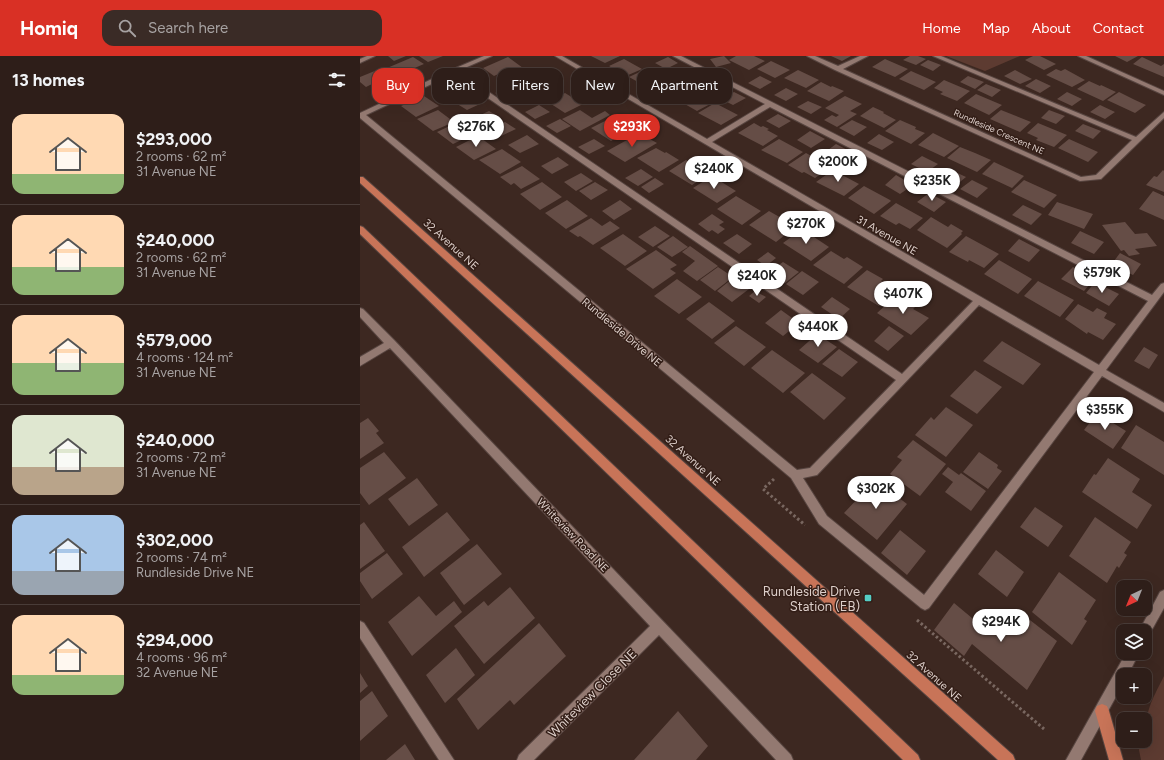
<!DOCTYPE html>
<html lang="en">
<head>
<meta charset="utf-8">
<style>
	body { margin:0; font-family:Figtree,sans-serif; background:#3a2b26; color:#f1f3f6; height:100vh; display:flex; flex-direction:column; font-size:15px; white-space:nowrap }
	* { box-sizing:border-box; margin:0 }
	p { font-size:13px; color:#a7a2a2 }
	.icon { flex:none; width:22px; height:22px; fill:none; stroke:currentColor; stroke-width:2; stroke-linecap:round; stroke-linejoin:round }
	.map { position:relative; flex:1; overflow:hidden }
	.sheet { display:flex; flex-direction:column; background:#2e1e19; width:360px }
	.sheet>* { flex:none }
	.banner { position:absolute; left:12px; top:12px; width:380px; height:36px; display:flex; gap:8px }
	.needle { width:26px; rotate:223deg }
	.fabs { position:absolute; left:756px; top:524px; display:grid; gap:8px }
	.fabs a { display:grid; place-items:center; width:36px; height:36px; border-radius:8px; background:#2e1e19; box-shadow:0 4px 16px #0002,0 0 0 1px #493c38; font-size:20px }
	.price { position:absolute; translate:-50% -34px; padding:0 9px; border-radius:14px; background:#fff; color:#222; font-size:13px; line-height:26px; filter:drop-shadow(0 1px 2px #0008) }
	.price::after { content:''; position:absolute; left:50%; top:24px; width:12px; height:9px; margin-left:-6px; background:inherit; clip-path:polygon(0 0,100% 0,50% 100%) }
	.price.selected { background:#d93025; color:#fff }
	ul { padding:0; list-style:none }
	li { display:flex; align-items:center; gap:12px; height:100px; padding:0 12px }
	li+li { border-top:1px solid #493c38 }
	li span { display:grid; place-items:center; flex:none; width:112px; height:80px; border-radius:12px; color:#555 }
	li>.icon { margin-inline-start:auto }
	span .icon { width:48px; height:48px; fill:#fffc; stroke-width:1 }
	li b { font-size:17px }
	h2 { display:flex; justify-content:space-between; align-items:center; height:48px; padding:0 12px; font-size:17px }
	.chip { padding:0 14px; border-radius:12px; background:#2e1e19; box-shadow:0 4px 16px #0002,0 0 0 1px #493c38; font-size:14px; line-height:36px }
	.chip.selected { background:#d93025; color:#fff }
	header { display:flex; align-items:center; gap:24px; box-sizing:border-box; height:56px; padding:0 20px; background:#d93025; color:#fff }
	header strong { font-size:19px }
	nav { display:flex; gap:22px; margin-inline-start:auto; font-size:14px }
	.search { width:280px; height:36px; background:#3a2b26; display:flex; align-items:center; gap:10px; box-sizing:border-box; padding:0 14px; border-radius:12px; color:#a7a2a2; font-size:15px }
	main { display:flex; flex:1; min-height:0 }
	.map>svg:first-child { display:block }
	.green { fill:#5d3b31 }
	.building { fill:#654d46 }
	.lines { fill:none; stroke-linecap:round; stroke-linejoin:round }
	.minor-casing { stroke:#574540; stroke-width:2 }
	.major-casing { stroke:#574540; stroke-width:2 }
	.path { stroke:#796760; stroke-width:3; stroke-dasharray:2.5 2.5; stroke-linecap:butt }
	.minor { fill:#937971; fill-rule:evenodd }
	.major { fill:#c87458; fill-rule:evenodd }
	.poi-dot { fill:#55cec5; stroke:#331e17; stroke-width:1.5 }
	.labels { text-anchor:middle; stroke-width:3; stroke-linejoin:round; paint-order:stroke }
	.far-street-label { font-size:9px; fill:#ddcfca; stroke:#331e17 }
	.street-label { font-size:11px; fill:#ddcfca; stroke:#331e17 }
	.near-poi-label { font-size:13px; fill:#ddcfca; stroke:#331e17; text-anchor:end }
	.near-street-label { font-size:13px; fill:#ddcfca; stroke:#331e17 }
</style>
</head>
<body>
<header>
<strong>Homiq</strong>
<div class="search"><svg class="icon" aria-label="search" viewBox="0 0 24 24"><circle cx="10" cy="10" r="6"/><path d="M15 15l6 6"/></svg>Search here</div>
<nav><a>Home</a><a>Map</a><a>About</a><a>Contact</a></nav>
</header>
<main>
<section class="sheet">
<h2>13 homes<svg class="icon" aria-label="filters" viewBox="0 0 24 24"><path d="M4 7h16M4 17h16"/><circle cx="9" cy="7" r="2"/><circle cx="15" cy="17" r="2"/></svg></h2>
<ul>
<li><span style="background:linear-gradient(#ffd9b3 75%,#8fb573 0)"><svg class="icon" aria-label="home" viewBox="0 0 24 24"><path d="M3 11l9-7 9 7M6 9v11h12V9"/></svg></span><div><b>$293,000</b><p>2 rooms · 62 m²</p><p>31 Avenue NE</p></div></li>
<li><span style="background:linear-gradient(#ffd9b3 65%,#8fb573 0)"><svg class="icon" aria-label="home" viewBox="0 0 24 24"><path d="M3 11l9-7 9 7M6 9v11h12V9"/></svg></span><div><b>$240,000</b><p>2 rooms · 62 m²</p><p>31 Avenue NE</p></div></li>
<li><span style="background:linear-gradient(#ffd9b3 60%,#8fb573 0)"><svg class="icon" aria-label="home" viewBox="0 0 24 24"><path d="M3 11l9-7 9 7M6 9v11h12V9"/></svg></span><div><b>$579,000</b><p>4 rooms · 124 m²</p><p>31 Avenue NE</p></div></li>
<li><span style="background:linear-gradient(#dfe7d0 65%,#b9a48a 0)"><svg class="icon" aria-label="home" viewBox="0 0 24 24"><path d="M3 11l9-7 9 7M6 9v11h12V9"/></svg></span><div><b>$240,000</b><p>2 rooms · 72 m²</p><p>31 Avenue NE</p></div></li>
<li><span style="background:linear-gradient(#a9c7e8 70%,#9aa5b1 0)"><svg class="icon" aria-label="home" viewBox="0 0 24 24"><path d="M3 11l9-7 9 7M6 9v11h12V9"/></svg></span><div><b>$302,000</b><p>2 rooms · 74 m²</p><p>Rundleside Drive NE</p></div></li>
<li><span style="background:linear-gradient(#ffd9b3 75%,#8fb573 0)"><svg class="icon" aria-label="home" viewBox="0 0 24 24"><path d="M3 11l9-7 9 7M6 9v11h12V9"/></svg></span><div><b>$294,000</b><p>4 rooms · 96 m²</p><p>32 Avenue NE</p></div></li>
</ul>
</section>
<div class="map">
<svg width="804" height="704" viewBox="0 0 804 704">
	<rect width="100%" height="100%" fill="#3d2821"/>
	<path class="green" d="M586 0H660L625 15Z
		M804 620V704H781L779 694 781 685H785C785 655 791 646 804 620Z"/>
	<path class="building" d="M28 0H46L34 5Z
		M59 0H83L68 6Z
		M231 0H260L245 7Z
		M364 0 371 7 356 11 350 3Z
		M376 0H394L405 5 389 14 369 4Z
		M471 0H491L482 5Z
		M550 0H558L566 3 556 9 543 4Z
		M673 0H680L696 8 684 14 665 4Z
		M755 0H778L767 6Z
		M53 1 64 8 38 19 27 12Z
		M148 1 163 12 151 17 147 14 134 20 123 12Z
		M308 1 318 7 306 13 295 7Z
		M782 1 801 10 804 8V21L773 8Z
		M264 3 282 13 266 20 249 10Z
		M525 3 548 13 535 21 512 11Z
		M568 4 581 9 573 15 560 9Z
		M411 5 430 14 415 22 397 13Z
		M22 12 36 23 20 29 16 26 6 31 0 26V21Z
		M167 13 184 23 166 31 150 21Z
		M286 13 304 22 287 31 269 21Z
		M696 13 701 15 705 13 725 24 712 31 686 19Z
		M438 14 459 24 446 32 424 22Z
		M655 14 672 23 660 28 644 20Z
		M551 15 576 26 564 34 539 23Z
		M339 18 349 23 338 29 328 24Z
		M400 20 412 26 400 33 388 27Z
		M608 20 624 26 615 33 600 26Z
		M676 23 691 30 680 37 665 30Z
		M187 24 196 29 192 31 200 36 184 44 168 33Z
		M306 24 327 35 312 44 289 33Z
		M584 24 610 35 597 45 580 38 583 36 574 32Z
		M729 25 740 30 741 29 756 36 743 45 717 33Z
		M461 26 471 31 472 30 484 35 469 45 447 35Z
		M626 28 641 34 632 41 617 34Z
		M361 29 373 35 361 42 349 36Z
		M150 30 158 36 144 42 135 37Z
		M97 32 106 39 92 45 82 38Z
		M426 32 438 38 426 45 414 39Z
		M332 34 354 46 337 55 316 43Z
		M374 36 386 42 373 49 361 43Z
		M707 36 722 43 712 50 697 43Z
		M759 36 775 44 786 49 775 57 747 44Z
		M205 37 223 48 205 57 188 46Z
		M616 38 642 49 629 59 604 47Z
		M64 40 79 50 56 61 41 50Z
		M107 40 120 48 107 54 94 46Z
		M485 40 502 48 490 55 497 58 477 71 464 64 472 59 476 61 479 59 465 52Z
		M448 45 462 51 451 58 437 51Z
		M355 47 378 59 361 69 338 57Z
		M179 49 190 56 175 63 165 56Z
		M740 49 755 56 745 63 730 56Z
		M513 51 524 56 523 57 536 64 524 72 500 60Z
		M78 54 94 66 73 75 57 63Z
		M220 54 232 62 245 55 250 59 220 75 202 63Z
		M641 54 671 66 660 76 630 63Z
		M689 54 705 60 696 68 681 62Z
		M129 55 139 61 122 70 112 63Z
		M418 58 431 65 419 72 406 65Z
		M200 63 211 70 197 77 186 70Z
		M249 63 269 75 251 85 231 72Z
		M492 64 507 71 494 80 479 72Z
		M540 64 556 71 555 73 565 77 551 88 525 75Z
		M98 66 114 78 93 88 77 76Z
		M145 66 156 73 139 81 129 73Z
		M394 67 401 71 403 70 409 73 407 74 418 80 403 90 378 77Z
		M678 67 707 79 694 91 676 84 678 82 667 77Z
		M723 68 741 75 733 83 715 75Z
		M450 75 465 83 451 92 437 84Z
		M573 77 599 90 584 101 558 89Z
		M519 78 534 86 522 94 507 87Z
		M167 79 179 88 160 97 148 89Z
		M276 79 282 83 286 81 297 87 265 106 247 95Z
		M118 80 136 93 114 104 96 91Z
		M234 83 245 90 229 98 218 91Z
		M419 83 443 96 427 107 401 94Z
		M709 83 738 96 728 106 698 92Z
		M476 88 491 96 479 105 464 97Z
		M600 91 615 97 631 104 617 116 587 102Z
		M296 92 305 97 306 96 319 104 299 116 277 102Z
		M142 93 161 106 140 118 119 104Z
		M446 97 471 111 455 122 444 116 442 117 428 109Z
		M562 100 578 108 567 116 551 108Z
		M198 101 209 109 192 118 181 110Z
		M326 104 349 118 332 129 309 115Z
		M634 106 664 120 652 132 622 118Z
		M162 110 180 123 161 133 154 127 151 129 140 121Z
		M281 113 293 121 278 130 265 122Z
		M589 113 606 121 595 130 578 122Z
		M473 114 484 120 499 128 484 140 456 126Z
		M803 114 804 115V136L786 129 794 120 797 121Z
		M221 117 233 125 216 135 204 126Z
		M536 119 553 129 540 138 525 129Z
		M352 120 376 135 357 147 333 132Z
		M295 122 304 128 289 137 281 131Z
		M612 124 628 132 617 142 600 133Z
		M664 124 697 139 684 152 651 136Z
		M182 126 202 141 180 154 160 138Z
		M235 126 248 134 231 144 219 135Z
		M504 130 530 144 531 145 514 158 488 142Z
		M793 135 804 140V164L779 153Z
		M569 137 586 146 574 156 557 146Z
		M376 140 401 155 382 169 357 153Z
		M207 144 228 160 206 173 185 157Z
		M260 144 272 153 254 164 242 155Z
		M697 146 733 158 724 173 688 159Z
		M536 147 563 162 550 173 539 167 536 169 520 160Z
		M663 149 682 158 671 169 652 159Z
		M409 155 423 163 421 164 434 172 416 186 389 169Z
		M352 158 364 166 359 169 365 173 358 178 352 174 349 176 338 168Z
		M571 161 588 171 591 168 603 175 601 177 602 178 587 192 557 174Z
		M231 162 242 170 250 165 260 172 233 189 220 180 218 181 209 175Z
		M765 166 775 178 787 177 797 190 775 193 780 198 769 200 764 194 761 195 742 169Z
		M295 170 310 180 293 191 278 181Z
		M442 173 469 191 451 205 423 187Z
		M720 175 744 186 734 198 711 187Z
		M263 178 287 195 265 210 240 192Z
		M377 178 392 188 379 198 363 187Z
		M313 180 328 191 312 201 297 191Z
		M606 180 639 198 624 212 609 204 608 206 589 196Z
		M659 183 680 194 669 206 648 195Z
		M330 190 358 210 337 225 323 215 335 205 322 196Z
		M296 194 317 209 310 213 316 217 293 233 266 213Z
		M471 195 484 203 487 201 503 211 484 228 453 209Z
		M408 196 416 202 406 210 397 204Z
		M760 197 781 208 773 219 751 209Z
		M639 204 672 223 658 238 624 218Z
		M423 206 439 216 425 227 409 216Z
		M358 211 373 221 355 235 340 224Z
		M713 211 735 222 724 235 701 223Z
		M507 214 523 223 521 225 537 234 519 250 487 231Z
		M442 215 459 226 443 239 426 228Z
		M373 222 389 233 372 246 357 235Z
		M317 223 342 241 319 258 294 240Z
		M678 225 714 244 700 261 664 240Z
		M735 226 759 238 749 250 726 237Z
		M395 235 406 241 399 247 389 240Z
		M538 238 556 250 553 253 569 262 551 279 517 257Z
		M472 241 490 253 479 263 461 251Z
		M349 246 375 265 352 283 326 263Z
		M718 248 733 256 737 252 747 257 744 262 756 268 743 284 728 276 727 278 705 263Z
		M421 254 439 267 423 280 405 267Z
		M376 270 406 291 384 310 354 287Z
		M529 270 544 280 528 295 514 285Z
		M457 278 477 291 458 307 439 294Z
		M642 285 681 308 663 329 623 305Z
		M784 291 798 299 789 313 774 305Z
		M479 293 498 306 482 321 462 308Z
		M412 294 445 317 423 337 391 312Z
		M615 314 642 331 617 358 590 340Z
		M452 317 486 342 464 364 430 336Z
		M586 351 613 369 586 401 555 379 571 361 574 364Z
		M737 357 766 375 753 393 724 374Z
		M8 362 19 375 16 377 24 387 0 403V367Z
		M776 369 804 386V419L761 392Z
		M553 384 586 408 560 440 530 418 542 404 537 401Z
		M24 396 46 422 9 449 0 437V412Z
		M619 396 638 409 637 412 642 415 628 433 603 416Z
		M748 402 780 423 772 436 792 449 777 473 722 436 734 418 736 419Z
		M588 411 599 419 601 417 626 435 611 455 585 436 593 426 582 418Z
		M57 422 78 449 49 470 28 443Z
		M517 425 547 448 517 484 484 457 502 438 504 439Z
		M675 451 703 470 688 491 660 471Z
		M87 456 110 484 64 521 42 491Z
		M735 461 771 486 764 497 767 499 759 512 757 510 747 527 709 500Z
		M4 466 25 495 0 513V469Z
		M540 474 566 495 547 519 521 497Z
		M117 488 142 518 104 549 80 517Z
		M636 494 664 516 647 541 618 518Z
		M27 497 43 518 12 543 0 525V517Z
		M699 516 736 544 724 563 727 565 712 589 672 556Z
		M150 531 175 562 124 608 94 570 124 545 128 550Z
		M59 540 76 560 94 545 102 556 52 600 28 566Z
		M594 547 624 572 629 565 642 575 657 554 697 585 667 634 612 588 604 600 574 574Z
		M179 567 206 600 154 649 150 644 118 674 97 643Z
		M96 592 115 619 85 647 66 619Z
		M0 617 8 630 0 637Z
		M12 635 28 660 0 685V645Z
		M318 655 348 690 336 704H274Z
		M45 688 55 704H26Z"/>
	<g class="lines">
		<defs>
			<path id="minor" d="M7 0H15L0 7V3Z
				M124 0H132L98 15 542 318 613 245 195 0H202L347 83 405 48 313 0H321L792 239 801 228 804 227V236L746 314 804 347V356L742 320 569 552 565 554 561 552 459 468 431 422 0 62V57L91 14ZM93 18 536 324 450 412 437 414 6 59ZM410 51 788 245 739 309 352 86ZM619 249 734 316 564 539 467 460 443 422 457 419Z
				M447 0H455L478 10 500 0H508L483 13 721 121 736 119 772 84 573 0H581L776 81 804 56V62L741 123 720 125 475 14Z
				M718 0H726L804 35V39Z
				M0 252 3 253 34 284 431 699 433 704H416L299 579 174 704H157L159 699 290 570 30 292 0 310V301L24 287 0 261Z
				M804 534V552L789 579 785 581V575H779L800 536Z
				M0 565 4 567 94 704H79L0 582Z
				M766 597H779L768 619H763V628L721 704H706Z"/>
			<path id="major" d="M0 121H3L653 699 655 704H638L0 127Z
				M0 170 3 171 558 699 560 704H543L0 178Z
				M742 648 747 650 749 655 763 704H749L735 655 737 650Z"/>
		</defs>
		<use href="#minor" class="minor-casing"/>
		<use href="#major" class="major-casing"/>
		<path class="path" d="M414 423 403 433 445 469
			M557 564 684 673"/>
		<use href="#minor" class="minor"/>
		<use href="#major" class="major"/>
	</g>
	<rect class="poi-dot" x="504" y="538" width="8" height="8" rx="2"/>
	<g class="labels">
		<g class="far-street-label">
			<text transform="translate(639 76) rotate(24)" y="3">Rundleside Crescent NE</text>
		</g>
		<g class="street-label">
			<text transform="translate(527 179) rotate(30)" y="4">31 Avenue NE</text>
			<text transform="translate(91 188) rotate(42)" y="4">32 Avenue NE</text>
			<text transform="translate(262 276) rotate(40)" y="4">Rundleside Drive NE</text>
			<text transform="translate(333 404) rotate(42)" y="4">32 Avenue NE</text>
			<text transform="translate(213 479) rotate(46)" y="4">Whiteview Road NE</text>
			<text transform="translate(574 620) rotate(42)" y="4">32 Avenue NE</text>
		</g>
		<g class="near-poi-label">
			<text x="500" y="540">Rundleside Drive<tspan x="500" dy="15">Station (EB)</tspan></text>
		</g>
		<g class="near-street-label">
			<text transform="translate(232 637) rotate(-45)" y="5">Whiteview Close NE</text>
		</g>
	</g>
</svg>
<div class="fabs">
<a><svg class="needle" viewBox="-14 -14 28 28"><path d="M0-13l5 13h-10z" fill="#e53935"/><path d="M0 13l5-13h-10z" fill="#a7a2a2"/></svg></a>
<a><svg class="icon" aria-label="layers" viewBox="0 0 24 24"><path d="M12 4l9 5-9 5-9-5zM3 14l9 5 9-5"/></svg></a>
<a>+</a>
<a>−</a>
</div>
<b class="price" style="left:116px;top:92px">$276K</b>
<b class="price selected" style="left:272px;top:92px">$293K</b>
<b class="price" style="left:478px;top:127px">$200K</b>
<b class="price" style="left:354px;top:134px">$240K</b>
<b class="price" style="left:572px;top:146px">$235K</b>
<b class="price" style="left:446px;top:189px">$270K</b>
<b class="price" style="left:742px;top:238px">$579K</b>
<b class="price" style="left:397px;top:241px">$240K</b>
<b class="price" style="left:543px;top:259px">$407K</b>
<b class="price" style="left:458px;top:292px">$440K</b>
<b class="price" style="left:745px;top:375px">$355K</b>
<b class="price" style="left:516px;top:454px">$302K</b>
<b class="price" style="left:641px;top:587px">$294K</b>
<div class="banner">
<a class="chip selected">Buy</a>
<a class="chip">Rent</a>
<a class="chip">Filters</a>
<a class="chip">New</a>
<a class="chip">Apartment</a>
</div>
</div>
</main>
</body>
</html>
